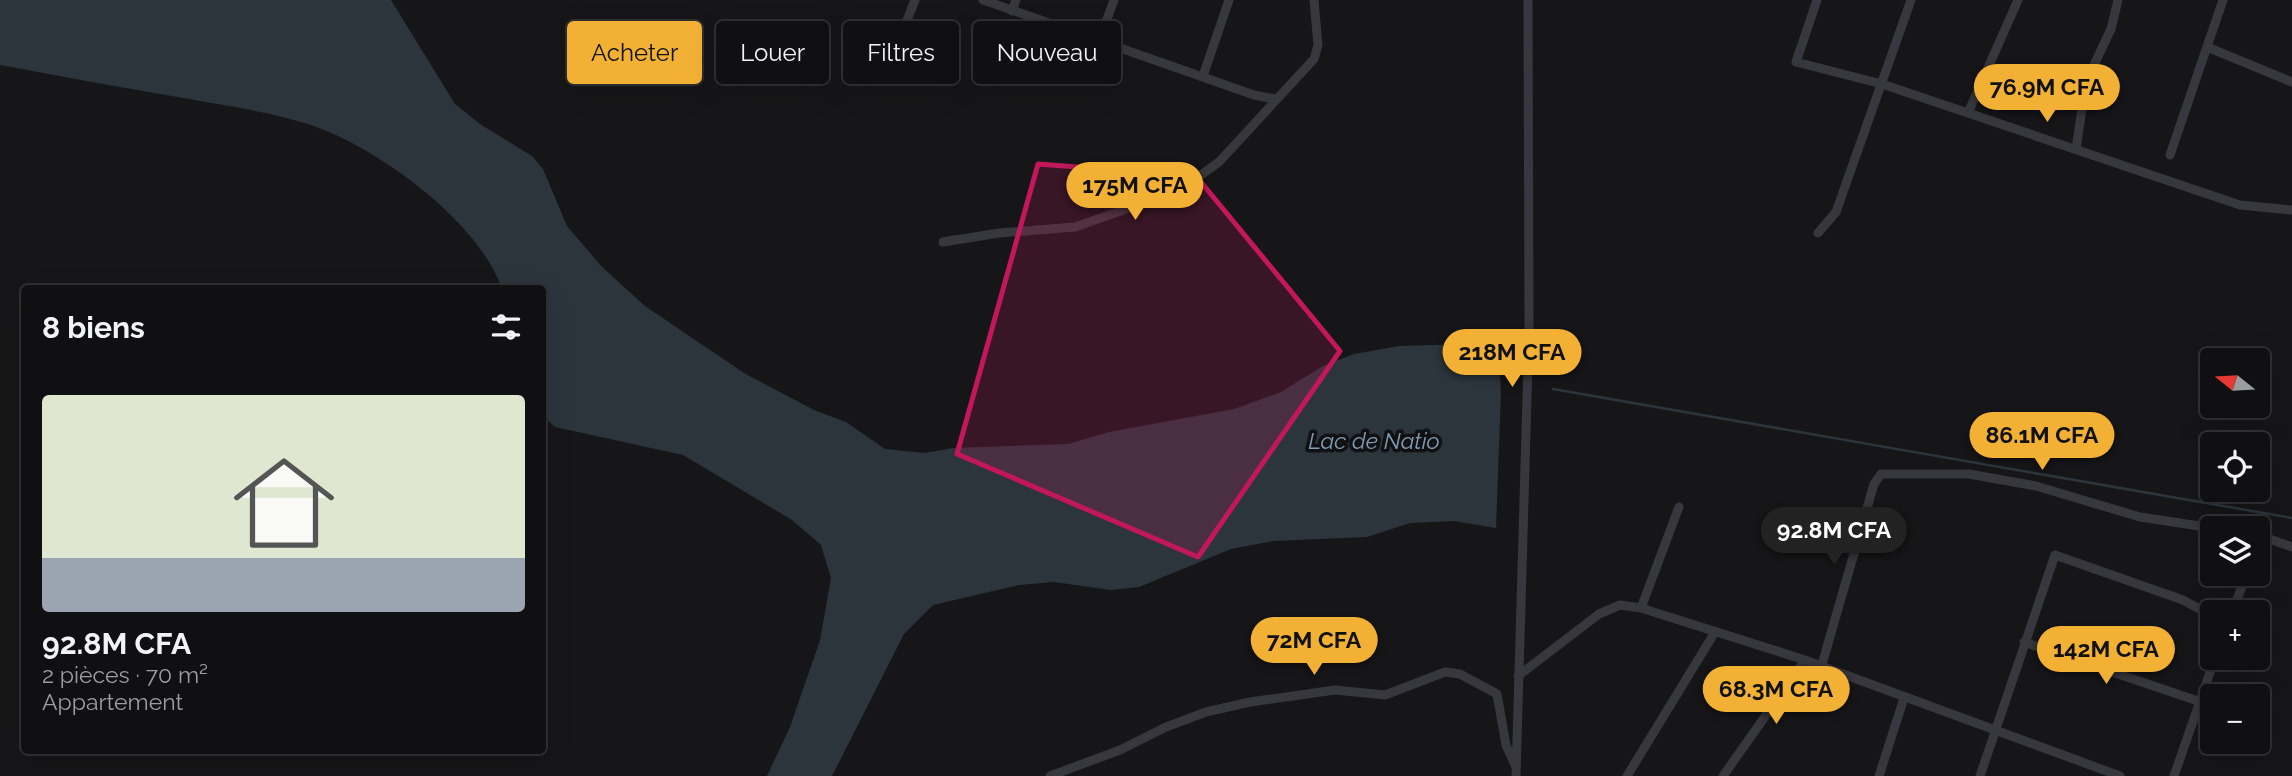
<!DOCTYPE html>
<html lang="fr">
<head>
<meta charset="utf-8">
<style>
	body { margin:0; font-family:Raleway,sans-serif; background:#1e1e20; color:#f1f3f6; height:100vh; display:flex; flex-direction:column; font-size:26px; white-space:nowrap }
	* { box-sizing:border-box; margin:0 }
	p { font-size:23px; color:#9c9d9f }
	.icon { flex:none; width:38px; height:38px; fill:none; stroke:currentColor; stroke-width:2; stroke-linecap:round; stroke-linejoin:round }
	.map { position:relative; flex:1; overflow:hidden }
	.sheet { position:absolute; left:21px; top:285px; width:525px; height:469px; display:flex; flex-direction:column; background:#101012; border-radius:7px; box-shadow:0 7px 28px #0002,0 0 0 2px #303032 }
	.sheet>* { flex:none }
	.hud { position:absolute; left:567px; top:21px; width:665px; height:63px; display:flex; gap:14px }
	.needle { width:46px; rotate:288deg }
	.fabs { position:absolute; left:2200px; top:348px; display:grid; gap:14px }
	.fabs a { display:grid; place-items:center; width:70px; height:70px; border-radius:7px; background:#101012; box-shadow:0 7px 28px #0002,0 0 0 2px #303032; font-size:35px }
	.price { position:absolute; translate:-50% -60px; padding:0 16px; border-radius:24px; background:#f2b134; color:#111; font-size:23px; line-height:46px; filter:drop-shadow(0 2px 4px #0008) }
	.price::after { content:''; position:absolute; left:50%; top:42px; width:21px; height:16px; margin-left:-10px; background:inherit; clip-path:polygon(0 0,100% 0,50% 100%) }
	.price.on { background:#222; color:#fff }
	ul { padding:0; list-style:none }
	li { display:grid; align-content:center; gap:14px; height:371px; padding:0 21px }
	li span { display:grid; place-items:center; height:217px; border-radius:7px; color:#555 }
	li>.icon { margin-inline-start:auto }
	span .icon { width:126px; height:126px; fill:#fffc; stroke-width:1 }
	li b { font-size:30px }
	h2 { display:flex; justify-content:space-between; align-items:center; height:84px; padding:0 21px; font-size:30px }
	.pill { padding:0 24px; border-radius:7px; background:#101012; box-shadow:0 7px 28px #0002,0 0 0 2px #303032; font-size:24px; line-height:63px }
	.pill.on { background:#f2b134; color:#111 }
	.map>svg:first-child { display:block }
	.water { fill:#2c353c }
	.lines { fill:none; stroke-linecap:round; stroke-linejoin:round }
	.stream { stroke:#2c353c; stroke-width:2.5 }
	.minor { stroke:#37383d; stroke-width:9 }
	.marked { fill:#c2185b; fill-opacity:0.2; stroke:#c2185b; stroke-width:5; stroke-linejoin:round }
	.labels { text-anchor:middle; stroke-width:7; stroke-linejoin:round; paint-order:stroke }
	.water-label { font-size:23px; font-style:italic; fill:#7f9bb3; stroke:#111113 }
</style>
</head>
<body>
<div class="map">
<svg width="2292" height="776" viewBox="0 0 2292 776">
	<rect width="100%" height="100%" fill="#161618"/>
	<path class="water" d="M0 0H391L455 104 480 124 532 156 543 169 567 226 602 267 645 306 744 373 814 410 846 422 885 449 924 453 953 448 1068 444 1109 432 1234 409 1281 392 1323 366 1354 354 1399 346 1498 343 1501 393 1496 528 1454 521 1410 523 1367 537 1273 541 1231 549 1139 587 1111 590 1054 582 1019 585 933 605 904 634 832 776H767L790 727 820 640 831 578 821 545 792 520 683 455 555 427 543 416 542 289H502C479 221 376 146 308 124 270 112 228 106 189 99 126 88 63 77 0 65Z"/>
	<g class="lines">
		<path class="stream" d="M1553 389 2292 518"/>
		<path class="minor" d="M983 0 1254 95 1275 99
			M1817 0 1796 62 1882 84 2240 205 2292 210
			M1012 11 1016 0
			M1099 41 1114 0
			M2207 47 2292 82
			M887 71 915 0
			M1203 76 1229 0
			M1968 113 2018 0
			M2076 149 2086 82 2111 29 2118 0
			M2170 155 2223 0
			M1818 233 1836 212 1911 0
			M943 242 999 233 1075 227 1180 190 1219 162 1314 59 1318 45 1314 0
			M2258 535 2292 547
			M2258 548 2262 535
			M1641 608 1679 507
			M2232 612 2247 574
			M2024 642 2198 701
			M1821 668 1874 484 1881 474H1969L2036 486 2140 517 2213 528
			M1518 676 1599 614 1620 605 1641 608 1805 660 2120 776
			M1050 776 1120 750 1166 727 1206 712 1250 702 1335 690 1385 695 1445 672 1460 674 1497 694 1506 745 1515 765
			M1516 776 1529 329 1528 0
			M1627 776 1715 632
			M1723 776 1805 660
			M1879 776 1904 698
			M1980 776 2055 555 2183 600 2212 616
			M2174 776 2215 658"/>
	</g>
	<path class="marked" d="M1038 164 1196 176 1340 351 1198 557 957 454Z"/>
	<g class="labels">
		<g class="water-label">
			<text x="1374" y="449">Lac de Natio</text>
		</g>
	</g>
</svg>
<div class="fabs">
<a><svg class="needle" viewBox="-14 -14 28 28"><path d="M0-13l5 13h-10z" fill="#e53935"/><path d="M0 13l5-13h-10z" fill="#9c9d9f"/></svg></a>
<a><svg class="icon" aria-label="locate" viewBox="0 0 24 24"><circle cx="12" cy="12" r="6"/><path d="M12 2v4M12 18v4M2 12h4M18 12h4"/></svg></a>
<a><svg class="icon" aria-label="layers" viewBox="0 0 24 24"><path d="M12 4l9 5-9 5-9-5zM3 14l9 5 9-5"/></svg></a>
<a>+</a>
<a>−</a>
</div>
<b class="price" style="left:2047px;top:124px">76.9M CFA</b>
<b class="price" style="left:1135px;top:222px">175M CFA</b>
<b class="price" style="left:1512px;top:389px">218M CFA</b>
<b class="price" style="left:2042px;top:472px">86.1M CFA</b>
<b class="price on" style="left:1834px;top:567px">92.8M CFA</b>
<b class="price" style="left:1314px;top:677px">72M CFA</b>
<b class="price" style="left:2106px;top:686px">142M CFA</b>
<b class="price" style="left:1776px;top:726px">68.3M CFA</b>
<div class="hud">
<a class="pill on">Acheter</a>
<a class="pill">Louer</a>
<a class="pill">Filtres</a>
<a class="pill">Nouveau</a>
</div>
<section class="sheet">
<h2>8 biens<svg class="icon" aria-label="filters" viewBox="0 0 24 24"><path d="M4 7h16M4 17h16"/><circle cx="9" cy="7" r="2"/><circle cx="15" cy="17" r="2"/></svg></h2>
<ul>
<li><span style="background:linear-gradient(#dfe7d0 75%,#9aa5b1 0)"><svg class="icon" aria-label="home" viewBox="0 0 24 24"><path d="M3 11l9-7 9 7M6 9v11h12V9"/></svg></span><div><b>92.8M CFA</b><p>2 pièces · 70 m²</p><p>Appartement</p></div></li>
</ul>
</section>
</div>
</body>
</html>
